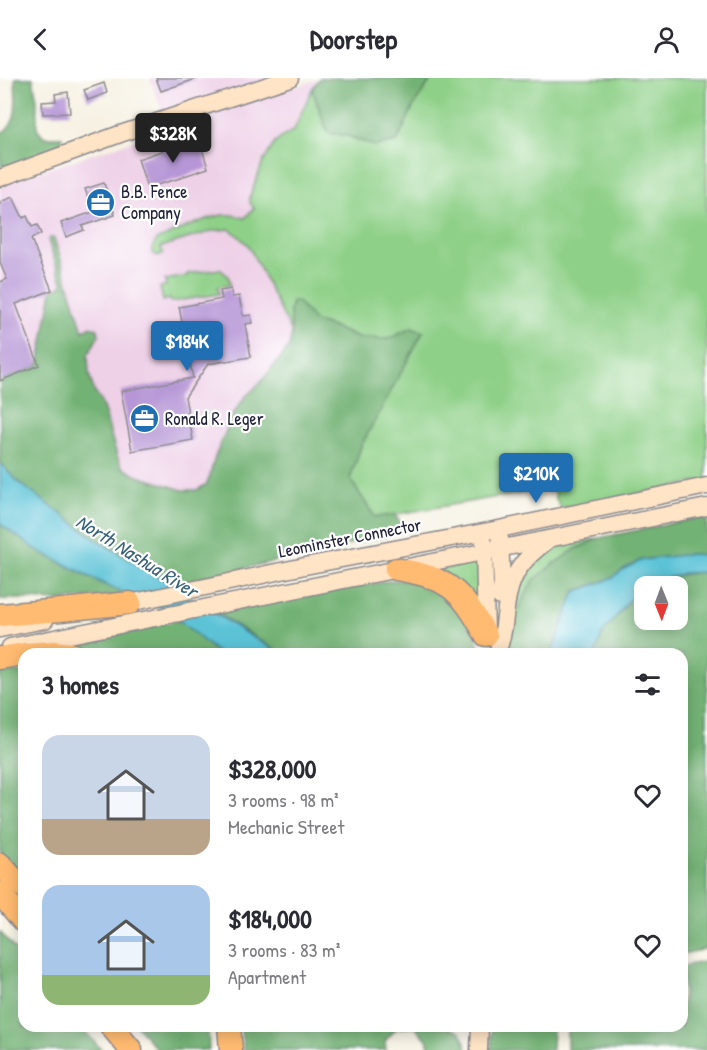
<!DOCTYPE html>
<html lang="en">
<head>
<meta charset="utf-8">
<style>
	body { margin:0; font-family:"Patrick Hand",sans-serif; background:#f7f7f7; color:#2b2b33; height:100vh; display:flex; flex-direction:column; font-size:22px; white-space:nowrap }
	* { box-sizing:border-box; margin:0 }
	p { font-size:20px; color:#7c7c81 }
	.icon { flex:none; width:33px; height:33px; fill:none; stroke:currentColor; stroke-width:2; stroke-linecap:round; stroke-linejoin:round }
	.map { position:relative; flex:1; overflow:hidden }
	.details { position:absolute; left:18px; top:570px; width:670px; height:384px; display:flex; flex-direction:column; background:#fff; border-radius:18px; box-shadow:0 3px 15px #0003 }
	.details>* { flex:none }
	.needle { width:39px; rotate:179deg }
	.buttons { position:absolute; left:634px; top:498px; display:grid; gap:12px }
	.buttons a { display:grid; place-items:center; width:54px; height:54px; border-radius:12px; background:#fff; box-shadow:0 3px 15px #0003; font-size:30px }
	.price { position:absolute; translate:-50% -51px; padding:0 14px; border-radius:6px; background:#1f6fb2; color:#fff; font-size:20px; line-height:39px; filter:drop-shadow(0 2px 3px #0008) }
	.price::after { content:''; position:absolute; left:50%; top:36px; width:18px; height:14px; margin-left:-9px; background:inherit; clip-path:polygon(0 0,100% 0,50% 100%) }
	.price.active { background:#222; color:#fff }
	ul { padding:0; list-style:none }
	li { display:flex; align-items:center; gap:18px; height:150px; padding:0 24px }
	li span { display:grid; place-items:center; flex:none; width:168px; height:120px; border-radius:18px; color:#555 }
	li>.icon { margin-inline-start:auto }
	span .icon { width:72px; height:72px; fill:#fffc; stroke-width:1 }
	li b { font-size:26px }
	h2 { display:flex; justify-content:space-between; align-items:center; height:72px; padding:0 24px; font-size:26px }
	header { display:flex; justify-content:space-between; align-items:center; height:78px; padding:0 24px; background:#fff; font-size:27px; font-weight:700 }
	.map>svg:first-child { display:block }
	.built { fill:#eed0e7 }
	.green { fill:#8fd088; stroke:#587962; stroke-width:1.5 }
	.forest { fill:#73b274; stroke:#4a6a58; stroke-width:1.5 }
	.water { fill:#5bc3d7; stroke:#3e7289; stroke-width:1.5 }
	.building { fill:#b696d6 }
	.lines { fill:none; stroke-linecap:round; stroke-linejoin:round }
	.secondary-casing { stroke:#8c8a8e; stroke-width:19 }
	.highway-casing { stroke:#8c8a8e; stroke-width:25 }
	.secondary { stroke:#ffe4c6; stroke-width:16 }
	.highway { stroke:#ffbb71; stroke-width:22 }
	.labels { text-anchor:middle; stroke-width:4.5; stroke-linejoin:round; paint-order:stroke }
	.poi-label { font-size:18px; fill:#22223b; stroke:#fff; text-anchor:start }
	.street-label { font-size:18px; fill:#22223b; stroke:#fff }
	.water-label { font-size:20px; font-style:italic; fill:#396279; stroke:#fff }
</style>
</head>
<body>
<header><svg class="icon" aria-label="back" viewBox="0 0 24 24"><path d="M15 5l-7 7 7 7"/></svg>Doorstep<svg class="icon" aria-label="person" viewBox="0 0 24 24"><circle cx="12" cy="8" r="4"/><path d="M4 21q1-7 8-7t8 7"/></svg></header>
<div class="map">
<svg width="707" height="972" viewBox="0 0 707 972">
	<rect width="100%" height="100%" fill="#fff"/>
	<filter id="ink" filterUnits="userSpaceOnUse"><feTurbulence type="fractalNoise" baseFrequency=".0167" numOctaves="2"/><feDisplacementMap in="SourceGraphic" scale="12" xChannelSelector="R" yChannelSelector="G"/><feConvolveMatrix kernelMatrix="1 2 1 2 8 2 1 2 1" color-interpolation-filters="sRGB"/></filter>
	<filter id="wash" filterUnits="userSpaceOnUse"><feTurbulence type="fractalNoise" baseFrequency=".008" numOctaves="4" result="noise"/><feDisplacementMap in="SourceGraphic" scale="24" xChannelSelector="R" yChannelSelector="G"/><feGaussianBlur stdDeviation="1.35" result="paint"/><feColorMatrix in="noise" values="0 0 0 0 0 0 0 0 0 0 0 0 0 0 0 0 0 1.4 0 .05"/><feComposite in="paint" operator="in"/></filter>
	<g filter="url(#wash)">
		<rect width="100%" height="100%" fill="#f6f1e2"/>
		<path class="built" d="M150 0H264L270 17 319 1 312 11 294 52 281 60 263 84 250 118 254 130 245 141 240 139 161 169 212 153 229 151 235 155 248 167 292 255 290 269 279 284 260 305 244 320 215 379 207 406 197 412H183L138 398 123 390 116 378 104 332 100 322 94 313 89 296 88 277 99 258 84 254 48 162 64 207 52 212 39 287 0 303V109L20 100 168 51Z"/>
		<path class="green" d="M432 0H707V402L590 426 561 430 556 422 555 413 545 411 375 440 350 401 361 368 423 254 412 250 388 261 358 260 330 248 315 244 292 224 290 233 292 255 248 167 235 155 229 151 212 153 161 169 163 175C160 178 156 178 152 175 151 169 154 165 158 161 177 154 212 135 231 137 236 137 240 139 245 140L254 130 250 125V118L263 84 274 66 281 60 294 52 312 11 328 55 345 57 374 68 397 64 414 27Z
			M220 191 228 198 230 207 218 209 219 216 171 224 170 221 163 223 160 209 166 208 165 202 187 198V196Z
			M599 460 576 471 552 487 514 538 505 576 512 518 522 494 546 473 561 467Z
			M475 484 478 487 481 535 434 492Z"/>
		<path class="forest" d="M15 0H33L37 22V50L44 59H62L61 67 9 89 1 88 0 56C21 45 15 20 15 0Z
			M321 0H432L414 27 397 64 374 68 345 57 328 55 312 11 319 1Z
			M50 160H54L83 253 91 248 98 251 99 257 88 277 89 296 94 313 100 322 104 332 117 378 123 390 138 398 183 412H197L207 406 215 379 232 338 244 320 260 305 289 269 292 255 290 233 292 224H298L315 244 330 248 358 260 388 261 412 250 423 254 361 368 350 401 375 439 395 437 404 449 385 458 172 507 97 462 18 404 0 385V303L39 287 52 212 63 207 48 162Z
			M707 438V477L691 476 642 482 624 491 612 500 575 513 551 576H505L514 538 533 503 552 487 576 471 599 460Z
			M0 446 39 473 109 509 128 516 56 523 29 521H0Z
			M707 494V869L701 872 683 876 682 576H595L602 557 632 519 645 511V542H678V508H649C667 498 687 495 707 494Z
			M393 502 413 503 452 519 477 559 479 576H282L216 535Z
			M180 542 219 576H95L71 570 70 566Z
			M24 594V799L0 775V595Z
			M0 854 24 882V948H80L102 972H0Z
			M707 883V972H567V948H682L683 888Z
			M137 948H208L209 972H157Z
			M242 948H437C459 953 461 946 467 972H430L427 961 415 949 397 950 385 963 386 972H244L241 955Z
			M492 948H553L552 972H491Z"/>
		<path class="water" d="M0 385 18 404 97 462 166 503 244 554 282 576H219L167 532 110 509 39 473 0 446Z
			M691 476 707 477V494L684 495 656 504 649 508H645V511L632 519 602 556 595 576H551L575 514 612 500 624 491 642 482Z"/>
		<g id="blocks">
			<path class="building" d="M156 0H196V1L161 13Z
				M104 5 107 15 88 22 84 12Z
				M68 14 70 35 43 36 42 24 56 23 55 16Z
				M199 61 208 90 184 98V99L147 110 138 81 162 73V71L172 67 173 70Z
				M104 105 115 137 82 148 84 152 66 159 61 145 93 134 85 111Z
				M13 119 23 140 27 138 32 149 37 147 41 156 31 161 52 212 16 226 39 287 0 303V204L7 201 0 185V124Z
				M231 211 232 219 239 218 243 238 251 237 252 245 245 246 251 279 208 286 185 319 193 362 132 373 121 313 193 300 179 229 222 221 220 213Z"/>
		</g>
	</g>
	<g filter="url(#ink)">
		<use href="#blocks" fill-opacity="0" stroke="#8c8a8e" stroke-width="1.5"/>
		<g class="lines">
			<defs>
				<path id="secondary" d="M0 100 120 56 290 0
					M500 461 502 505 500 519
					M484 465 486 556
					M120 527 305 488 499 451 707 408
					M0 551 45 542
					M10 569 707 429
					M498 572C504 557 504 546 506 530 510 498 521 482 547 463
					M479 972 480 948"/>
				<path id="highway" d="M396 491C449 500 460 511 486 557
					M0 537 61 532 130 525
					M25 576 54 574 71 576
					M0 580 24 576
					M0 786 10 797 24 809
					M0 815 24 844
					M111 948 131 972
					M229 948 231 972"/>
			</defs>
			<use href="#secondary" class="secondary-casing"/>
			<use href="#highway" class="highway-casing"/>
			<use href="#secondary" class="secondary"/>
			<use href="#highway" class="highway"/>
		</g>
	</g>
	<defs>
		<symbol id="office-disc" viewBox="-11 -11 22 22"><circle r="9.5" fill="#1f6fb2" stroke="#fff"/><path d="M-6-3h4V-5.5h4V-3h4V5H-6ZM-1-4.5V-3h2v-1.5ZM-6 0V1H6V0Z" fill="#fff"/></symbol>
	</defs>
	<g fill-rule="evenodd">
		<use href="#office-disc" x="84" y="108" width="33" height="33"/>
		<use href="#office-disc" x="128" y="324" width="33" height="33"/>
	</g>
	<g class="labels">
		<g class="poi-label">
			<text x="121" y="120">B.B. Fence<tspan x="121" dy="21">Company</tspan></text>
			<text x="165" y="347">Ronald R. Leger</text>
		</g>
		<g class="street-label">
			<text transform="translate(350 460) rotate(-11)" y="6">Leominster Connector</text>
		</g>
		<g class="water-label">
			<text transform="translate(137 478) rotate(32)" y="7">North Nashua River</text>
		</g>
	</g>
</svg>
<div class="buttons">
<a><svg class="needle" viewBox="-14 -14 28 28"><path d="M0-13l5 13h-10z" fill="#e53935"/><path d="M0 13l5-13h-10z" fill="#7c7c81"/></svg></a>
</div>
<b class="price active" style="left:173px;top:86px">$328K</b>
<b class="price" style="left:187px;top:294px">$184K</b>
<b class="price" style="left:536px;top:426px">$210K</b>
<section class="details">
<h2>3 homes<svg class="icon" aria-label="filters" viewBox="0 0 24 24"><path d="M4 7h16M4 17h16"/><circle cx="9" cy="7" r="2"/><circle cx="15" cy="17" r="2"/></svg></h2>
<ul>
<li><span style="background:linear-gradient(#c9d6e8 70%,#b9a48a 0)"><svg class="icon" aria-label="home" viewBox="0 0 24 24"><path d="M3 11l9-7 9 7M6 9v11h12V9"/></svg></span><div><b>$328,000</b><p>3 rooms · 98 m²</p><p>Mechanic Street</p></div><svg class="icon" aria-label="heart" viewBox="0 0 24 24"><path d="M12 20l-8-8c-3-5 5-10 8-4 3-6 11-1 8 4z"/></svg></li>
<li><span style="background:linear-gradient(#a9c7e8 75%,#8fb573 0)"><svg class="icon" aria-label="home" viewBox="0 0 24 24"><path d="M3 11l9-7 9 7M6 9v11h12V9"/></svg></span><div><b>$184,000</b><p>3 rooms · 83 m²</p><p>Apartment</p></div><svg class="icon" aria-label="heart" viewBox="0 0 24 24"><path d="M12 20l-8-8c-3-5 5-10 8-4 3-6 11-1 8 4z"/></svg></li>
</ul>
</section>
</div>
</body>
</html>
